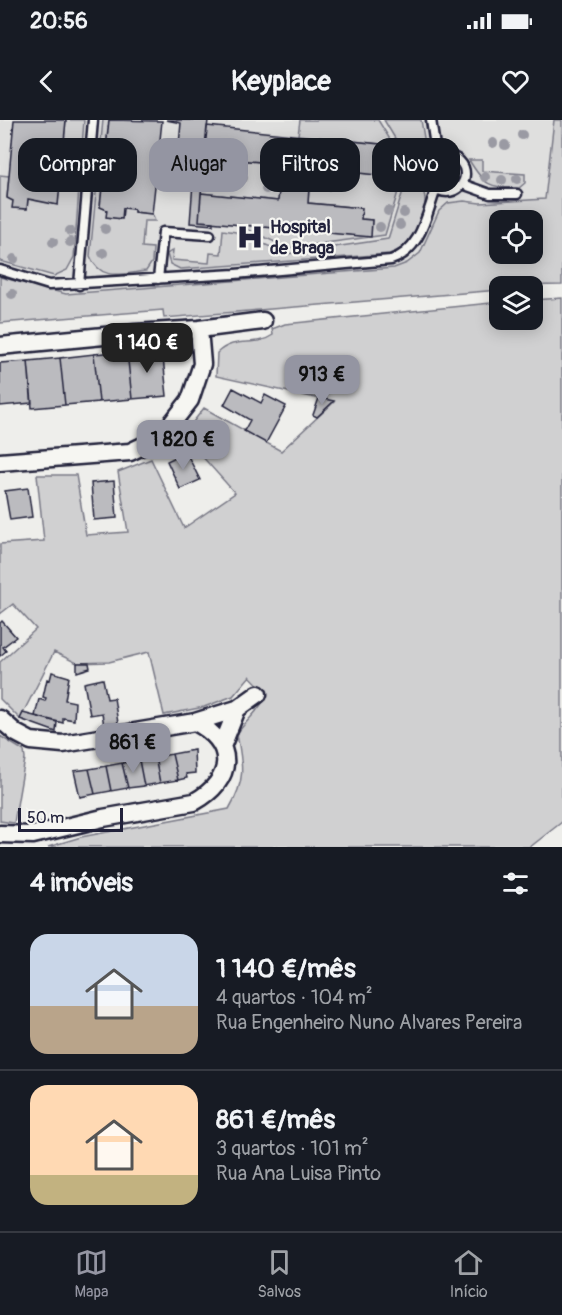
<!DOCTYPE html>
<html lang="pt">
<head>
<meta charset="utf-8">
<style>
	body { margin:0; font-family:Pangolin,sans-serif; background:#20242c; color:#f1f3f6; height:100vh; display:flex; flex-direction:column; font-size:22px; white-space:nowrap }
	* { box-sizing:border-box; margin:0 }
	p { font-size:20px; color:#9ea1a6 }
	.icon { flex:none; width:33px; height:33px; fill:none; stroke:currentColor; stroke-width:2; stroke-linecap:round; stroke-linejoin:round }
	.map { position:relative; height:727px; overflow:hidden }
	.details { display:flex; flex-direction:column; background:#171b24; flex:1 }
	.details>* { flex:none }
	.top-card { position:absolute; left:18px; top:18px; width:526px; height:54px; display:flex; gap:12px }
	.buttons { position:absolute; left:489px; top:90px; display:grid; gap:12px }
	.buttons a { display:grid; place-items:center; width:54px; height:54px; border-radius:12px; background:#171b24; box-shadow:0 3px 15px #0003; font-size:30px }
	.scale { position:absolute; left:18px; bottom:15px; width:105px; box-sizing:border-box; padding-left:6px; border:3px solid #22223b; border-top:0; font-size:16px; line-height:21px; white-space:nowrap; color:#22223b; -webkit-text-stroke:4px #f6f6f2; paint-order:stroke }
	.price { position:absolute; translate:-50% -51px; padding:0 14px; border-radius:12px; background:#9495a2; color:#111; font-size:20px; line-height:39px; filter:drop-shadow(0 2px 3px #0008) }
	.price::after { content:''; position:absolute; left:50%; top:36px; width:18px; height:14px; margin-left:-9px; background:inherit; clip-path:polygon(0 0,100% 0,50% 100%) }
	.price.selected { background:#222; color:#fff }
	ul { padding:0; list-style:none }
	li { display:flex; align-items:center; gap:18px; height:150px; padding:0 30px }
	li+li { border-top:2px solid #363941 }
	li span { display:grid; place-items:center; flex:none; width:168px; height:120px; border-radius:18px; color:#555 }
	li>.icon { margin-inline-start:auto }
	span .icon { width:72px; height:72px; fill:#fffc; stroke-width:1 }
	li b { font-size:26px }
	h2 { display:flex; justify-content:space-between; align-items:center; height:72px; padding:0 30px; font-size:26px }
	.tag { padding:0 21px; border-radius:18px; background:#171b24; box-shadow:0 3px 15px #0003; font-size:21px; line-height:54px }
	.tag.selected { background:#9495a2; color:#111 }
	.status { display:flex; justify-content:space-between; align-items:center; height:42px; padding:0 30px; background:#171b24; direction:ltr }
	.status svg { height:16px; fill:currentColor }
	header { display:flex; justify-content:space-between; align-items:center; height:78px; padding:0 30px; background:#171b24; font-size:27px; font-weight:700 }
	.dock { display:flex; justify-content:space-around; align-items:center; height:84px; border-top:2px solid #363941; background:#171b24; font-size:16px; color:#9ea1a6 }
	.dock a { display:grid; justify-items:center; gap:3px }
	.dock .selected { color:#9495a2 }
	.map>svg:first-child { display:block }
	.built { fill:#dfdfde; fill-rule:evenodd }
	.green { fill:#d0d0d1; stroke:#797986; stroke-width:1.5; fill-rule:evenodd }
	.building { fill:#bbbbbf; stroke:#22223b; stroke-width:1.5 }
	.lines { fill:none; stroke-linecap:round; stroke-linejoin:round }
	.lane-casing { stroke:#22223b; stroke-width:13 }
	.street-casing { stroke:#22223b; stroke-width:21 }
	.lane { stroke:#f6f6f2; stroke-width:8 }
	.street { stroke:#f6f6f2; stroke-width:16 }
	.tree { fill:#9a9aa3 }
	.labels { text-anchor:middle; stroke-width:4.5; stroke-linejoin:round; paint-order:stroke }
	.poi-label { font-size:18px; font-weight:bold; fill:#22223b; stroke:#f6f6f2; text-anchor:start }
</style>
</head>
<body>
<div class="status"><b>20:56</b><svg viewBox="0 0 49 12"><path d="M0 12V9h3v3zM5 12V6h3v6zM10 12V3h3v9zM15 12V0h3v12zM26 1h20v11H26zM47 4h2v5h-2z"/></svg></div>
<header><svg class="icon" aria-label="back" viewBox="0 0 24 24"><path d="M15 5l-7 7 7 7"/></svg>Keyplace<svg class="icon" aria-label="heart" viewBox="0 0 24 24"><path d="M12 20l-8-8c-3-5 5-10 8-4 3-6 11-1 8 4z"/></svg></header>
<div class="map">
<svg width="562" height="727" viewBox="0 0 562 727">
	<rect width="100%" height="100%" fill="#eeeeeb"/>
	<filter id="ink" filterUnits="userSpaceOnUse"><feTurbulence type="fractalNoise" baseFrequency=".0167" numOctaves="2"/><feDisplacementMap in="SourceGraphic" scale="12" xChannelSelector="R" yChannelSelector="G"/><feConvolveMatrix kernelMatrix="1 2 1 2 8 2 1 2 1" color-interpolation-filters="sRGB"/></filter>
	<g filter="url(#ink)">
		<path class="built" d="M0 0H562V165L500 166 499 170 164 198 163 190 0 204ZM500 100H532V134H500Z"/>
		<path class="green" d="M66 0H84L74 137 67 150 54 156 0 141V55L9 56 7 77 13 81V88L27 89 28 79 58 84Z
			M103 0H109L100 86 107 90V97L122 99 123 88 134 89V92L152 94 155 101H144L142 127 153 128 152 142 146 151C124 153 101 163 90 136Z
			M300 0H378L406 45 385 115 288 128 236 104 371 117 372 100 361 99 362 88 308 83 309 68 329 70 331 50 377 55 380 24 298 15Z
			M384 0H421L426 30C411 54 423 56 425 79 426 90 417 113 409 122 404 129 396 131 389 134L180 149 170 144 167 134 173 130 172 140 209 143 210 133 221 134 223 110 236 112 287 134 388 119 411 45Z
			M554 0H562V165L500 166 499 170 164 198 163 190 0 203V157L66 174 394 148 407 143 420 133 439 91 448 83 464 81 480 83 545 79ZM500 100H532V134H500Z
			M204 37 282 44 278 81 201 73Z
			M469 40H482V51L525 54V63L519 68C489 68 484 65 469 40Z
			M562 178V702L530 727H48L81 717 229 689C246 660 243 646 237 614 246 600 261 590 267 574L250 556 233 576 204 587 164 595 149 532 109 542 77 543 54 532 20 599 0 579V542L36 509 13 484 0 494V424L44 421 37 355H76L86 415 128 412 118 352 151 339 184 408 235 373 183 315 204 288 281 331 334 282 216 256 217 233C236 215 254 228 273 215L272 209 285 204 491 183H499L500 200H532L533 180Z
			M0 616 24 631 25 639 14 703 0 701Z"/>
		<path class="building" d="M14 0H66L58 85 28 79 27 89 12 88 13 81 7 78Z
			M109 0 162 1 152 94 134 92V89L123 88 122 99 106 97 107 90 100 87Z
			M166 0H208L204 37 178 35 181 3Z
			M207 6 380 24 377 55 311 48 309 68 308 83 362 88 361 99 372 100 371 117 199 101 201 73 278 81 282 44 204 37Z
			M195 36 204 37 199 101 213 102V105L190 103Z
			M162 228 167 276 132 279 127 231Z
			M127 231 132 279 99 282 94 234Z
			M94 234 99 282 65 285 60 238Z
			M60 238 65 285 32 288 28 241Z
			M28 241 32 283 0 286V243Z
			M233 268 261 283 265 275 286 286 266 323 244 311 250 300 224 285Z
			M319 278 334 281 317 297 313 295Z
			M186 332 200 360 180 369 167 341Z
			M114 361 117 398 94 400 91 363Z
			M28 368 32 397 10 400 5 371Z
			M2 501 16 517 3 527 6 531 0 536V503Z
			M77 543H89L90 548 77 552Z
			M52 552 69 557 65 580 75 582 74 600 63 598V603L35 596 39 579 45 581 46 578 43 577 47 559 50 560Z
			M103 559 107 579 114 578 118 603 104 606 102 593 90 595 84 563Z
			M23 593 57 602 56 612 20 599Z
			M194 630 195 653 186 654 187 658 178 660 172 634Z
			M172 634 178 660 160 663 155 637Z
			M155 637 160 663 144 666 139 640Z
			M139 640 144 666 128 668 122 643Z
			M122 643 128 668 111 671 106 646Z
			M106 646 111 671 95 674 89 649Z
			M89 649 95 674 80 677 74 651Z"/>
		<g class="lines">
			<defs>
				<path id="lane" d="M431 0 437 39
					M429 54a18 18 0 1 1 36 0a18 18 0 1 1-36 0Z
					M462 64 490 74H517
					M0 150 49 165 235 154 391 140C421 130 426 96 436 69
					M158 159 163 112 210 115
					M79 165 93 0"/>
				<path id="street" d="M0 226 135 213 199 209 263 201
					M0 342 130 332 149 323 165 312 190 280 202 244 199 209
					M0 599 16 613 31 621 63 624 195 602 237 589
					M223 624 237 589 258 574
					M0 714 33 715 103 698 194 682C234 660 237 624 195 602"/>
			</defs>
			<use href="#lane" class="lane-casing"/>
			<use href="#street" class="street-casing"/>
			<use href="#lane" class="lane"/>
			<use href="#street" class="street"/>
		</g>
		<g class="tree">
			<circle cx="522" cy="15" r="5"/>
			<circle cx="493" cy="23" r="5"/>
			<circle cx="505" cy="25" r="5"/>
			<circle cx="447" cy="54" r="5"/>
			<circle cx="485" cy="57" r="5"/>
			<circle cx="243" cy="58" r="5"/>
			<circle cx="517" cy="59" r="5"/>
			<circle cx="502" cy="60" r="5"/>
			<circle cx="266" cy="69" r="5"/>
			<circle cx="388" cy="91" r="5"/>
			<circle cx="404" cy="93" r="5"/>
			<circle cx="400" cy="105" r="5"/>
			<circle cx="380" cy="107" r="5"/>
			<circle cx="105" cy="109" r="5"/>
			<circle cx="70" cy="111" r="5"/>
			<circle cx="53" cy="122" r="5"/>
			<circle cx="70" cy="122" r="5"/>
			<circle cx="103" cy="133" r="5"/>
			<circle cx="14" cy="139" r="5"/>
			<circle cx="12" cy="174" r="5"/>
		</g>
	</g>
	<defs>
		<symbol id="hospital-bare" viewBox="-9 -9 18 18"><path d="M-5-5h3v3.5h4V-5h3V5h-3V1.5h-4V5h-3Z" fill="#22223b" stroke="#f6f6f2" stroke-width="2.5" paint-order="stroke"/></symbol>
	</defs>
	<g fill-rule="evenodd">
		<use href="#hospital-bare" x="231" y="98" width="38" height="38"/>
	</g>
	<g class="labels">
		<g class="poi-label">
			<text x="270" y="113">Hospital<tspan x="270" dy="21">de Braga</tspan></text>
		</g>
	</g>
</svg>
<div class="buttons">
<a><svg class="icon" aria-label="locate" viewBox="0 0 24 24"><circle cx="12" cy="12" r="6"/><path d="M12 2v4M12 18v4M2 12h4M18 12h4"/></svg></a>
<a><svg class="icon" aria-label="layers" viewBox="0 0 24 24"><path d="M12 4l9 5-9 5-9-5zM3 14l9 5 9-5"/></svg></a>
</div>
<div class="scale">50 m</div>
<b class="price selected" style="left:147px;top:254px">1 140 €</b>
<b class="price" style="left:322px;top:286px">913 €</b>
<b class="price" style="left:183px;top:351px">1 820 €</b>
<b class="price" style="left:133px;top:654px">861 €</b>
<div class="top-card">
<a class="tag">Comprar</a>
<a class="tag selected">Alugar</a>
<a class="tag">Filtros</a>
<a class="tag">Novo</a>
</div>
</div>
<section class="details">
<h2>4 imóveis<svg class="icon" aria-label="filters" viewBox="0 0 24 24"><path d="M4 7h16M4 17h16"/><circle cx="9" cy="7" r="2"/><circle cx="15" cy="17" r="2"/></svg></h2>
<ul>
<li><span style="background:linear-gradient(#c9d6e8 60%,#b9a48a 0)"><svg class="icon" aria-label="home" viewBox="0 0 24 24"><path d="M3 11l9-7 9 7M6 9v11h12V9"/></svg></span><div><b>1 140 €/mês</b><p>4 quartos · 104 m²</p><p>Rua Engenheiro Nuno Alvares Pereira</p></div></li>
<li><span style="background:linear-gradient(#ffd9b3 75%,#c2b280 0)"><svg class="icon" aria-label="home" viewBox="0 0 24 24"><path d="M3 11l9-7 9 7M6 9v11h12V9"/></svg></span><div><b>861 €/mês</b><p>3 quartos · 101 m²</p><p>Rua Ana Luisa Pinto</p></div></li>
</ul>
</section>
<nav class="dock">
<a class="selected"><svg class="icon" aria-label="map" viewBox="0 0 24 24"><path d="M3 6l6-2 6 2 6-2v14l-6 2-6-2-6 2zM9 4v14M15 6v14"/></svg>Mapa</a>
<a><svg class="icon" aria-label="saved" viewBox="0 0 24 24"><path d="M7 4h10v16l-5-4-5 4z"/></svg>Salvos</a>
<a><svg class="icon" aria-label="home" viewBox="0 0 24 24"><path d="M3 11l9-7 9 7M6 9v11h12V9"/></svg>Início</a>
</nav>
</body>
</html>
